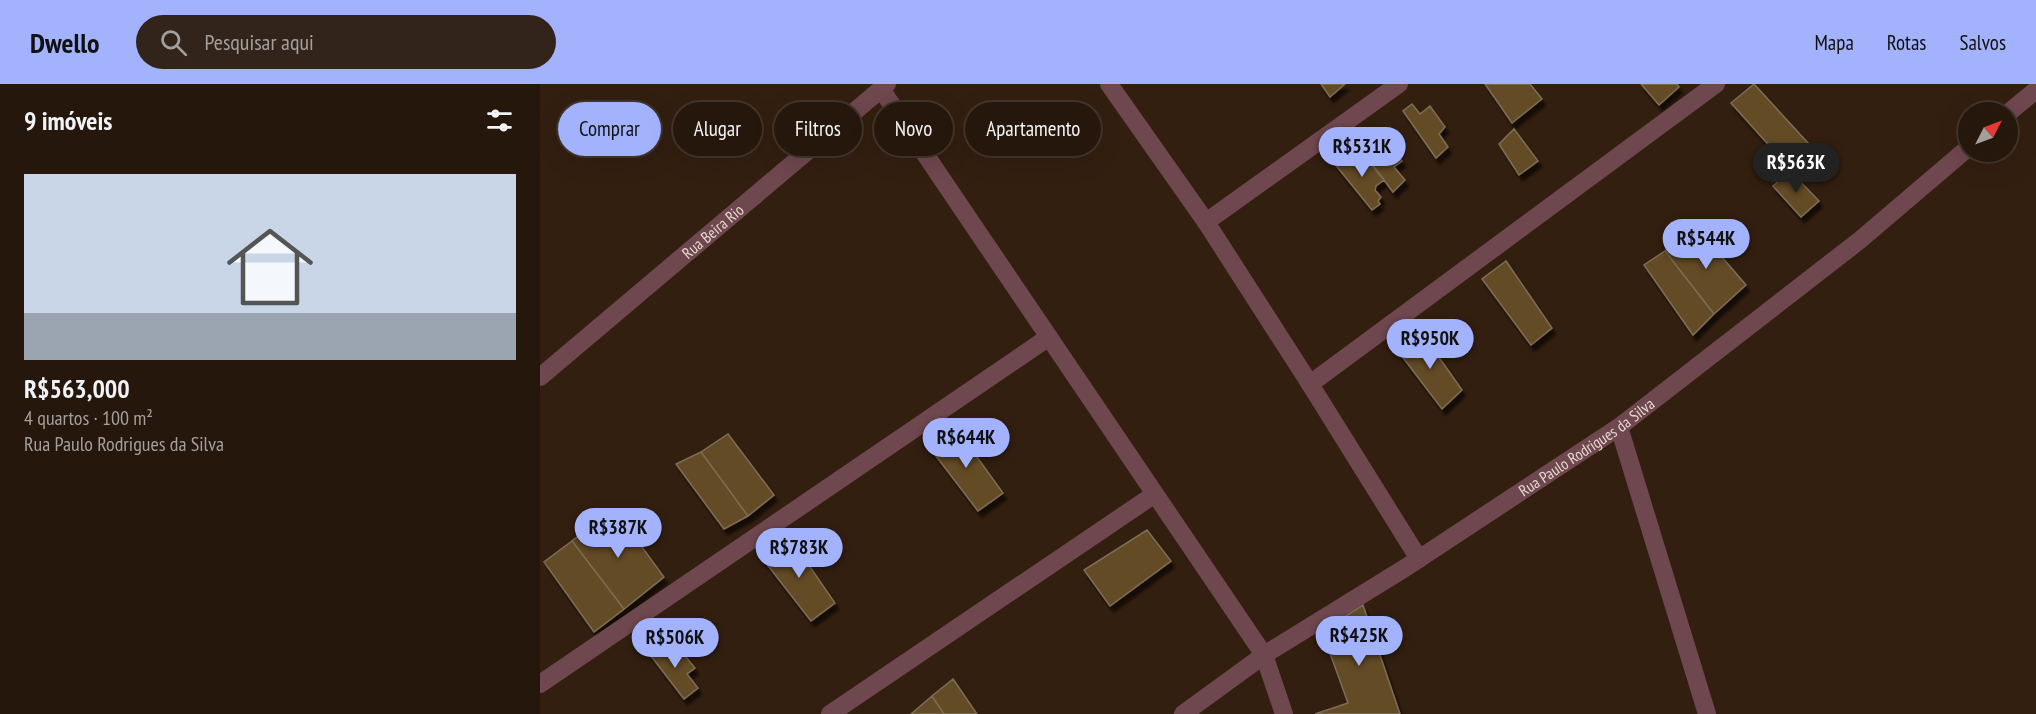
<!DOCTYPE html>
<html lang="pt">
<head>
<meta charset="utf-8">
<style>
	body { margin:0; font-family:"PT Sans Narrow",sans-serif; background:#32241a; color:#f1f3f6; height:100vh; display:flex; flex-direction:column; font-size:22px; white-space:nowrap }
	* { box-sizing:border-box; margin:0 }
	p { font-size:20px; color:#a49f9d }
	.icon { flex:none; width:33px; height:33px; fill:none; stroke:currentColor; stroke-width:2; stroke-linecap:round; stroke-linejoin:round }
	.map { position:relative; flex:1; overflow:hidden }
	.sheet { display:flex; flex-direction:column; background:#26170c; width:540px }
	.sheet>* { flex:none }
	.banner { position:absolute; left:18px; top:18px; width:570px; height:54px; display:flex; gap:12px }
	.needle { width:39px; rotate:48deg }
	.fabs { position:absolute; left:1418px; top:18px; display:grid; gap:12px }
	.fabs a { display:grid; place-items:center; width:60px; height:60px; border-radius:50%; background:#26170c; box-shadow:0 6px 24px #0002,0 0 0 2px #42362d; font-size:30px }
	.price { position:absolute; translate:-50% -51px; padding:0 14px; border-radius:21px; background:#a3b2fd; color:#111; font-size:20px; line-height:39px; filter:drop-shadow(0 2px 3px #0008) }
	.price::after { content:''; position:absolute; left:50%; top:36px; width:18px; height:14px; margin-left:-9px; background:inherit; clip-path:polygon(0 0,100% 0,50% 100%) }
	.price.current { background:#222; color:#fff }
	ul { padding:0; list-style:none }
	li { display:grid; align-content:center; gap:12px; height:318px; padding:0 24px }
	li+li { border-top:2px solid #42362d }
	li span { display:grid; place-items:center; height:186px; border-radius:0px; color:#555 }
	li>.icon { margin-inline-start:auto }
	span .icon { width:108px; height:108px; fill:#fffc; stroke-width:1 }
	li b { font-size:26px }
	h2 { display:flex; justify-content:space-between; align-items:center; height:72px; padding:0 24px; font-size:26px }
	.chip { padding:0 21px; border-radius:27px; background:#26170c; box-shadow:0 6px 24px #0002,0 0 0 2px #42362d; font-size:21px; line-height:54px }
	.chip.current { background:#a3b2fd; color:#111 }
	header { display:flex; align-items:center; gap:36px; box-sizing:border-box; height:84px; padding:0 30px; background:#a3b2fd; color:#111 }
	header strong { font-size:28px }
	nav { display:flex; gap:33px; margin-inline-start:auto; font-size:21px }
	.search { width:420px; height:54px; background:#32241a; display:flex; align-items:center; gap:15px; box-sizing:border-box; padding:0 21px; border-radius:33px; color:#a49f9d; font-size:22px }
	main { display:flex; flex:1; min-height:0 }
	.map>svg:first-child { display:block }
	.building { fill:#644c26; stroke:#7d6d56; stroke-width:1.5; filter:url(#shadow) }
	.lines { fill:none; stroke-linecap:round; stroke-linejoin:round }
	.street { stroke:#6f474e; stroke-width:18 }
	.labels { text-anchor:middle; stroke-width:5; stroke-linejoin:round; paint-order:stroke }
	.street-label { font-size:16px; fill:#e5d8ce; stroke:#331f10 }
</style>
</head>
<body>
<header>
<strong>Dwello</strong>
<div class="search"><svg class="icon" aria-label="search" viewBox="0 0 24 24"><circle cx="10" cy="10" r="6"/><path d="M15 15l6 6"/></svg>Pesquisar aqui</div>
<nav><a>Mapa</a><a>Rotas</a><a>Salvos</a></nav>
</header>
<main>
<section class="sheet">
<h2>9 imóveis<svg class="icon" aria-label="filters" viewBox="0 0 24 24"><path d="M4 7h16M4 17h16"/><circle cx="9" cy="7" r="2"/><circle cx="15" cy="17" r="2"/></svg></h2>
<ul>
<li><span style="background:linear-gradient(#c9d6e8 75%,#9aa5b1 0)"><svg class="icon" aria-label="home" viewBox="0 0 24 24"><path d="M3 11l9-7 9 7M6 9v11h12V9"/></svg></span><div><b>R$563,000</b><p>4 quartos · 100 m²</p><p>Rua Paulo Rodrigues da Silva</p></div></li>
</ul>
</section>
<div class="map">
<svg width="1496" height="630" viewBox="0 0 1496 630">
	<defs>
		<filter id="shadow"><feDropShadow dx="3.5" dy="6" stdDeviation="1.5" flood-color="#0009"/></filter>
	</defs>
	<rect width="100%" height="100%" fill="#331f10"/>
	<path class="building" d="M781 0H805L790 13Z
		M945 0H990L1002 15 972 39Z
		M1101 0H1137L1139 3 1119 21Z
		M1214 0 1268 59 1244 78 1191 19Z
		M872 20 880 30 890 22 905 43 899 50 908 63 896 74 863 27Z
		M974 45 998 77 979 91 959 60Z
		M845 55 862 77 854 83 865 96 853 108 817 60 819 57 829 56 834 63Z
		M806 69 813 77 823 71 844 96 836 102 835 106 841 113 838 117 840 120 832 126 794 79Z
		M1250 87 1279 117 1261 133 1233 102Z
		M1156 143 1206 201 1174 230 1125 167Z
		M1125 167 1174 230 1153 251 1104 181Z
		M966 177 1012 244 991 261 942 195Z
		M881 248 922 306 902 325 858 267Z
		M416 344 463 409 438 427 389 363Z
		M188 350 234 411 208 432 161 368Z
		M161 368 208 432 184 445 136 380Z
		M74 425 124 493 84 525 32 457Z
		M607 446 631 477 570 522 544 486Z
		M250 454 295 519 271 537 222 474Z
		M32 457 84 525 54 548 4 478Z
		M823 521 860 630H775L808 619 782 547Z
		M119 559 128 569 137 562 155 584 147 590 158 604 144 615 108 568Z
		M413 595 437 630H404L392 612Z
		M392 612 404 630H371Z"/>
	<g class="lines">
		<g class="street">
			<path d="M569 0 666 138 770 300 879 475"/>
			<path d="M341 5 724 571 744 630"/>
			<path d="M1467 30 1496 6"/>
			<path d="M666 138 859 0"/>
			<path id="s1" d="M0 293 347 0"/>
			<path d="M770 300 1176 0"/>
			<path d="M1079 343 1167 630"/>
			<path d="M0 600 509 253"/>
			<path d="M290 630 615 410"/>
			<path id="s2" d="M643 630 724 571 865 484 1079 343 1320 156 1428 64"/>
		</g>
	</g>
	<g class="labels">
		<g class="street-label">
			<text dy="6" stroke="none"><textPath href="#s1" startOffset="226">Rua Beira Rio</textPath></text>
			<text dy="6" stroke="none"><textPath href="#s2" startOffset="484">Rua Paulo Rodrigues da Silva</textPath></text>
		</g>
	</g>
</svg>
<div class="fabs">
<a><svg class="needle" viewBox="-14 -14 28 28"><path d="M0-13l5 13h-10z" fill="#e53935"/><path d="M0 13l5-13h-10z" fill="#a49f9d"/></svg></a>
</div>
<b class="price" style="left:822px;top:94px">R$531K</b>
<b class="price current" style="left:1256px;top:110px">R$563K</b>
<b class="price" style="left:1166px;top:186px">R$544K</b>
<b class="price" style="left:890px;top:286px">R$950K</b>
<b class="price" style="left:426px;top:385px">R$644K</b>
<b class="price" style="left:78px;top:475px">R$387K</b>
<b class="price" style="left:259px;top:495px">R$783K</b>
<b class="price" style="left:819px;top:583px">R$425K</b>
<b class="price" style="left:135px;top:585px">R$506K</b>
<div class="banner">
<a class="chip current">Comprar</a>
<a class="chip">Alugar</a>
<a class="chip">Filtros</a>
<a class="chip">Novo</a>
<a class="chip">Apartamento</a>
</div>
</div>
</main>
</body>
</html>
